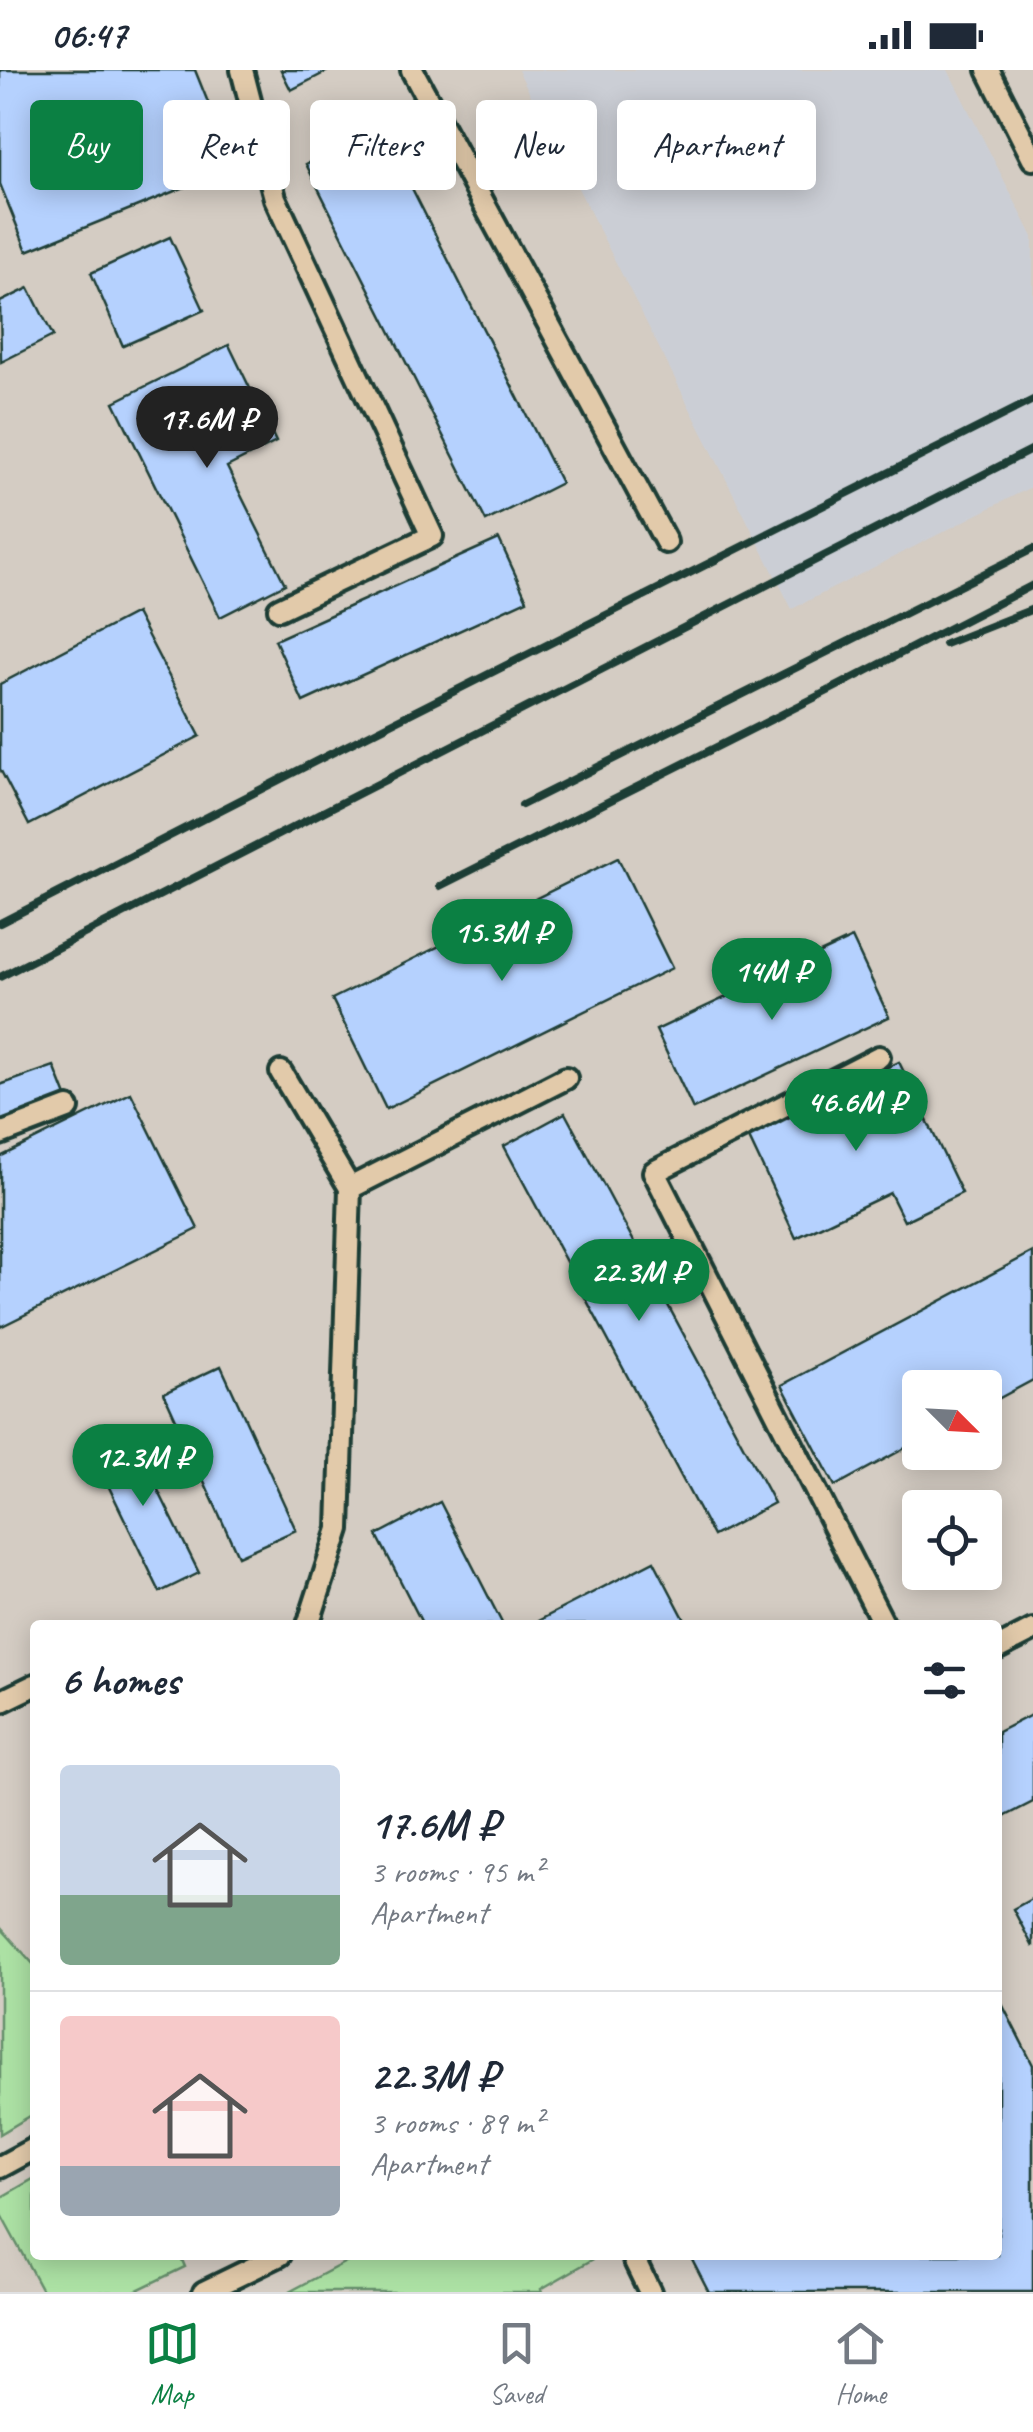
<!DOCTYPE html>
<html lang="en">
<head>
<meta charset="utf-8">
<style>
	body { margin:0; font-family:Caveat,sans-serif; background:#f2f2f3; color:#1f2937; height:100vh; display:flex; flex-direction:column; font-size:38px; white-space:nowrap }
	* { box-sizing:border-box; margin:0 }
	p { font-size:32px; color:#747a83 }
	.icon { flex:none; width:55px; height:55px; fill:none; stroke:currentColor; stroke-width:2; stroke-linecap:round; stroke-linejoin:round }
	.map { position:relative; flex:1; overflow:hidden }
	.sheet { position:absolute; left:30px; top:1550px; width:972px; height:640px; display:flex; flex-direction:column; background:#fff; border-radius:10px; box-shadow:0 5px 25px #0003 }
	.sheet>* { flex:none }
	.top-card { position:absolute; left:30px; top:30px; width:975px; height:90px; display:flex; gap:20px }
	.needle { width:65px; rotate:114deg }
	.controls { position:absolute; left:902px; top:1300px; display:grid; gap:20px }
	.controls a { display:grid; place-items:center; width:100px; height:100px; border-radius:10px; background:#fff; box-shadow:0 5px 25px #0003; font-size:50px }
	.price { position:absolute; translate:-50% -85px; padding:0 22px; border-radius:35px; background:#0b8043; color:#fff; font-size:32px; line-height:65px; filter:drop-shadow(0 2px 5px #0008) }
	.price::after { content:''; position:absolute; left:50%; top:60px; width:30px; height:22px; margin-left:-15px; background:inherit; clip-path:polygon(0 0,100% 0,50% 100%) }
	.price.active { background:#222; color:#fff }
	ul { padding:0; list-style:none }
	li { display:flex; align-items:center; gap:30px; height:250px; padding:0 30px }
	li+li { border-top:2px solid #e0e1e3 }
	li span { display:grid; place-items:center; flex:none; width:280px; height:200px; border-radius:10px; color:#555 }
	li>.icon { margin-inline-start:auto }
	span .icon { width:120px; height:120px; fill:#fffc; stroke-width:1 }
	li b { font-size:42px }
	h2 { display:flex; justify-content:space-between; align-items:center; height:120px; padding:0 30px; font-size:42px }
	.tag { padding:0 35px; border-radius:10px; background:#fff; box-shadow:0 5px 25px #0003; font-size:35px; line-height:90px }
	.tag.active { background:#0b8043; color:#fff }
	.status { display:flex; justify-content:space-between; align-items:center; height:70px; padding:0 50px; background:#fff; direction:ltr }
	.status svg { height:28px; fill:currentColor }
	.dock { display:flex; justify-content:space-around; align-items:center; height:140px; border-top:2px solid #e0e1e3; background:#fff; font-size:28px; color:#747a83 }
	.dock a { display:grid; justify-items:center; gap:5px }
	.dock .active { color:#0b8043 }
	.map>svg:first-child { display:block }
	.built { fill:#cbced5 }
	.green { fill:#ace1a4; stroke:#668f6c; stroke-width:2.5 }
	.building { fill:#b5d1fe; stroke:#1f3d34; stroke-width:2.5 }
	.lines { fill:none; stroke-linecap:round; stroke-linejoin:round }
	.lane-casing { stroke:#1f3d34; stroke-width:28 }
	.lane { stroke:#e2caaa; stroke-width:20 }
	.rail { stroke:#1f3d34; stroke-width:8 }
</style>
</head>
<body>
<div class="status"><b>06:47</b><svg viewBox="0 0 49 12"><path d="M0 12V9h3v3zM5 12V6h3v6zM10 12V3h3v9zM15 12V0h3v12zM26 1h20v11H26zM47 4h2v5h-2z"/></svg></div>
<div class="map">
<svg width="1033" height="2222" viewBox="0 0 1033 2222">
	<rect width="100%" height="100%" fill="#d4ccc3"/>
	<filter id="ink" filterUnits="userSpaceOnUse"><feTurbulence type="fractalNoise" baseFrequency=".01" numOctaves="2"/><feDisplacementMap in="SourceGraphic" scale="20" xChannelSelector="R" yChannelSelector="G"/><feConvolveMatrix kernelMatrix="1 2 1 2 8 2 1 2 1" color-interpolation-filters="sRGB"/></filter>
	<g filter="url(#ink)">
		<path class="built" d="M518 0H948L1033 167V416L792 539Z"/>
		<path class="green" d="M0 1857 35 1896V2043L0 2064Z
			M35 2108V2185H180L185 2197 133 2222H43L0 2143V2128Z
			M359 2185H594L595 2188 541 2219 542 2222H289Z"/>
		<path class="building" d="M0 0H195L234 97 27 181 0 114Z
			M281 0H330L291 20Z
			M381 57 561 413 486 451 306 94Z
			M170 167 204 240 123 276 91 203Z
			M29 218 53 266 1 292 0 232Z
			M229 275 276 372 227 397 285 514 220 547 114 332Z
			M499 469 527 530 303 632 275 570Z
			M136 543 200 666 29 755 0 699V614Z
			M618 788 672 898 386 1039 332 929Z
			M852 868 889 947 693 1039 656 960Z
			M899 992 962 1123 904 1151 890 1123 796 1168 748 1066Z
			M54 996 67 1029 0 1056V1015Z
			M131 1023 198 1159 0 1257V1087Z
			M565 1043 774 1433 713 1466 504 1076Z
			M1033 1182V1310L985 1336V1318H920V1370L835 1416 782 1315Z
			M221 1296 296 1460 238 1486 164 1323Z
			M126 1355 199 1503 160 1522 88 1374Z
			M440 1432 503 1555H423L377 1465Z
			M654 1491 687 1554 530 1555Z
			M1033 1644V1732L998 1750V1662Z
			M1033 1828V1877L1013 1839Z
			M998 1926 1033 1995V2222H709L690 2185H998Z"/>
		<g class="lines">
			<defs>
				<path id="lane" d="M242 0 275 128 432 466 279 539
					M412 0 666 472
					M988 0 1033 89
					M879 987 654 1102 884 1555
					M281 1002 350 1118
					M0 1064 68 1038
					M308 1555 339 1459 350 1118 566 1008
					M998 1578 1033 1560
					M0 1632 35 1615
					M0 2097 35 2078
					M632 2185 650 2222
					M204 2222 280 2185"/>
			</defs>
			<use href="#lane" class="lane-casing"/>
			<use href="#lane" class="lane"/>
			<path class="rail" d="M945 574 1033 539
				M522 735 1033 479
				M440 816 830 620 1033 515
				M0 853 328 685 1033 330
				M0 907 1033 379"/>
		</g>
	</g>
</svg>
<div class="controls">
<a><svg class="needle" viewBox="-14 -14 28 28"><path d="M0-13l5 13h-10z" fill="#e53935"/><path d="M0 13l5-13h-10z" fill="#747a83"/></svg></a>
<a><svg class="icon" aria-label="locate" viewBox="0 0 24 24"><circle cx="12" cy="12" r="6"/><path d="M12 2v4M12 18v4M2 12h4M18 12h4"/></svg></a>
</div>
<b class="price active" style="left:207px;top:401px">17.6M ₽</b>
<b class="price" style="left:502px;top:914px">15.3M ₽</b>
<b class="price" style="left:772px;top:953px">14M ₽</b>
<b class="price" style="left:856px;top:1084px">46.6M ₽</b>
<b class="price" style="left:639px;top:1254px">22.3M ₽</b>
<b class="price" style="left:143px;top:1439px">12.3M ₽</b>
<div class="top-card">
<a class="tag active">Buy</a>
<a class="tag">Rent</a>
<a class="tag">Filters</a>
<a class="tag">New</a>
<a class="tag">Apartment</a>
</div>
<section class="sheet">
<h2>6 homes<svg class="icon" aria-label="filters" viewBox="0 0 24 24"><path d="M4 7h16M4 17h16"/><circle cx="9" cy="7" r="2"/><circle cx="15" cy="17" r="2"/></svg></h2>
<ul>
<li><span style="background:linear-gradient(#c9d6e8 65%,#7fa58c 0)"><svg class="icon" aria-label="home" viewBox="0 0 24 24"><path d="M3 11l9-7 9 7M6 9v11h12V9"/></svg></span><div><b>17.6M ₽</b><p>3 rooms · 95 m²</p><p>Apartment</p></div></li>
<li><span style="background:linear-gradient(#f6c9c9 75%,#9aa5b1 0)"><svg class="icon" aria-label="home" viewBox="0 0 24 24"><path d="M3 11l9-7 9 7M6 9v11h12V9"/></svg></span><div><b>22.3M ₽</b><p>3 rooms · 89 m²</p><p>Apartment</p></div></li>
</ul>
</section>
</div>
<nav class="dock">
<a class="active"><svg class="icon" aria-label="map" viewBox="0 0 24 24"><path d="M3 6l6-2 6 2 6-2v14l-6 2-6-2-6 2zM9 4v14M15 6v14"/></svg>Map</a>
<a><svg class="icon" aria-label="saved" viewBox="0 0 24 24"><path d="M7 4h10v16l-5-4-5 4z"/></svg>Saved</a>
<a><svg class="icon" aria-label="home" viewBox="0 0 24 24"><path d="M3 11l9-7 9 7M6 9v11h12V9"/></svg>Home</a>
</nav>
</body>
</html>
